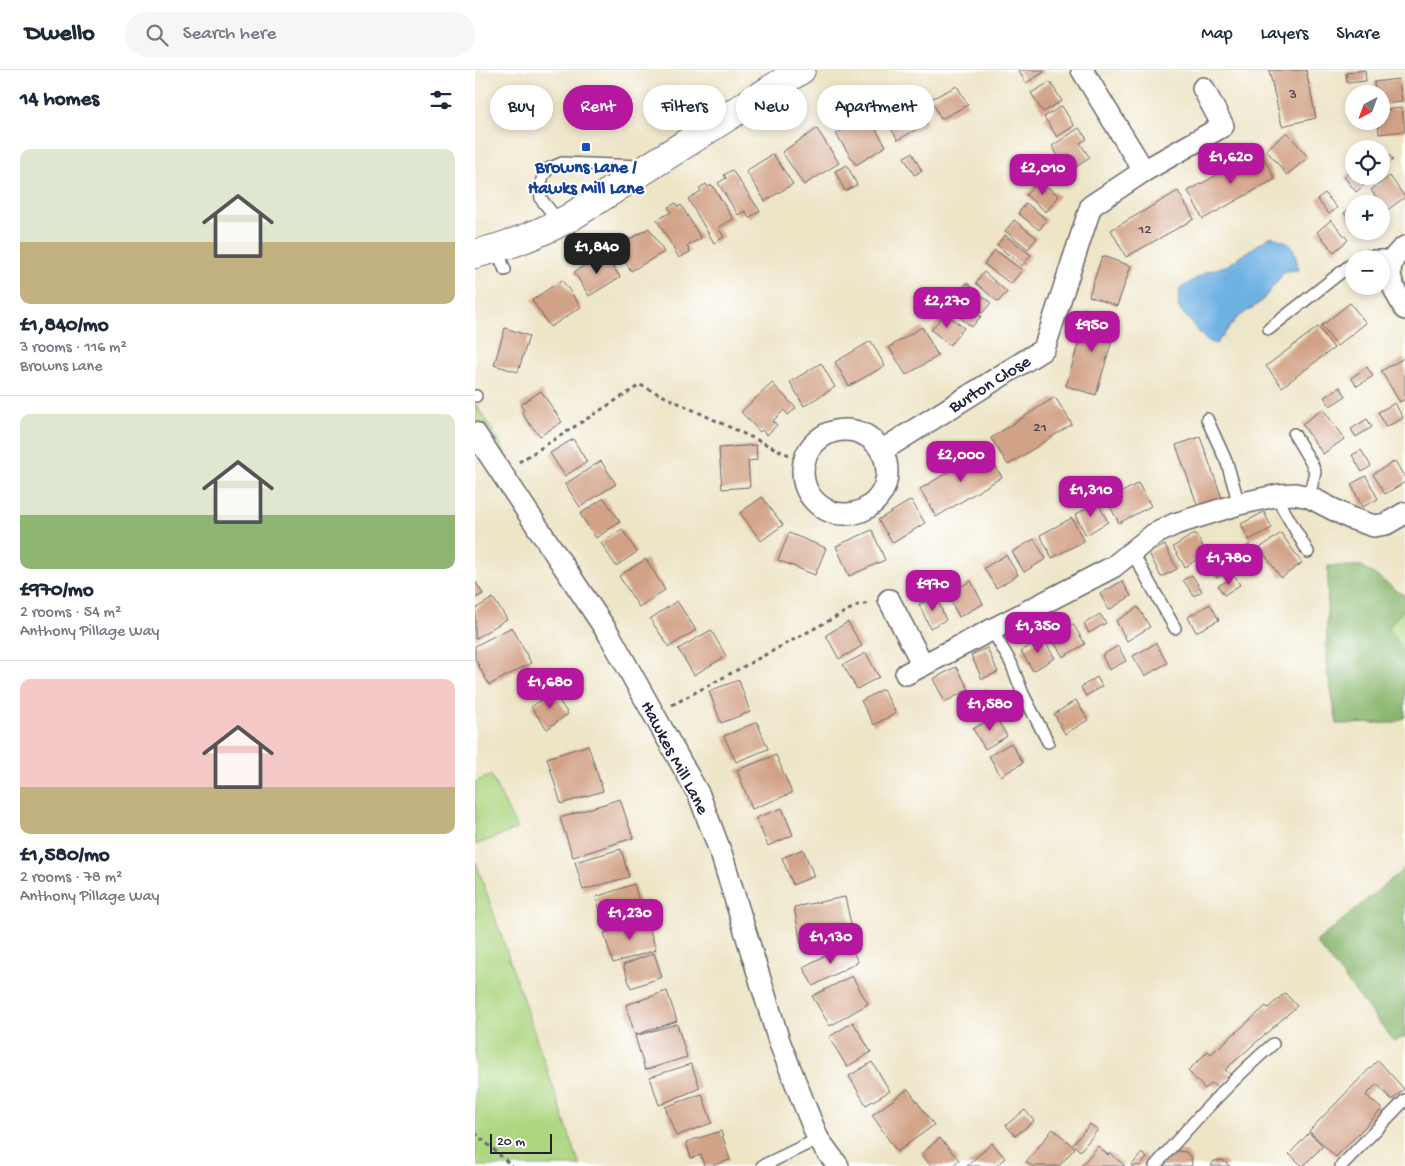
<!DOCTYPE html>
<html lang="en">
<head>
<meta charset="utf-8">
<style>
	body { margin:0; font-family:"Gochi Hand",sans-serif; background:#f6f6f7; color:#1f2937; height:100vh; display:flex; flex-direction:column; font-size:19px; white-space:nowrap }
	* { box-sizing:border-box; margin:0 }
	p { font-size:16px; color:#747a83 }
	.icon { flex:none; width:28px; height:28px; fill:none; stroke:currentColor; stroke-width:2; stroke-linecap:round; stroke-linejoin:round }
	.map { position:relative; flex:1; overflow:hidden }
	.side { display:flex; flex-direction:column; background:#fff; width:475px }
	.side>* { flex:none }
	.banner { position:absolute; left:15px; top:15px; width:475px; height:45px; display:flex; gap:10px }
	.needle { width:32px; rotate:221deg }
	.tools { position:absolute; left:870px; top:15px; display:grid; gap:10px }
	.tools a { display:grid; place-items:center; width:45px; height:45px; border-radius:50%; background:#fff; box-shadow:0 2px 8px #0003; font-size:25px }
	.scale { position:absolute; left:15px; bottom:12px; width:62px; box-sizing:border-box; padding-left:5px; border:2px solid #22223b; border-top:0; font-size:14px; line-height:18px; white-space:nowrap; color:#22223b; -webkit-text-stroke:4px #fff; paint-order:stroke }
	.price { position:absolute; translate:-50% -42px; padding:0 11px; border-radius:10px; background:#b5179e; color:#fff; font-size:16px; line-height:32px; filter:drop-shadow(0 1px 2px #0008) }
	.price::after { content:''; position:absolute; left:50%; top:30px; width:15px; height:11px; margin-left:-8px; background:inherit; clip-path:polygon(0 0,100% 0,50% 100%) }
	.price.on { background:#222; color:#fff }
	ul { padding:0; list-style:none }
	li { display:grid; align-content:center; gap:10px; height:265px; padding:0 20px }
	li+li { border-top:1px solid #e0e1e3 }
	li span { display:grid; place-items:center; height:155px; border-radius:10px; color:#555 }
	li>.icon { margin-inline-start:auto }
	span .icon { width:90px; height:90px; fill:#fffc; stroke-width:1 }
	li b { font-size:21px }
	h2 { display:flex; justify-content:space-between; align-items:center; height:60px; padding:0 20px; font-size:21px }
	.pill { padding:0 18px; border-radius:22px; background:#fff; box-shadow:0 2px 8px #0003; font-size:18px; line-height:45px }
	.pill.on { background:#b5179e; color:#fff }
	header { display:flex; align-items:center; gap:30px; box-sizing:border-box; height:70px; padding:0 25px; background:#fff; border-bottom:1px solid #e0e1e3 }
	header strong { font-size:24px }
	nav { display:flex; gap:28px; margin-inline-start:auto; font-size:18px }
	.search { width:350px; height:45px; background:#f6f6f7; display:flex; align-items:center; gap:12px; box-sizing:border-box; padding:0 18px; border-radius:28px; color:#747a83; font-size:19px }
	main { display:flex; flex:1; min-height:0 }
	.map>svg:first-child { display:block }
	.green { fill:#add681; stroke:#687c5e }
	.forest { fill:#8ab76f; stroke:#566c55 }
	.water { fill:#6eb1e3; stroke:#486a8f }
	.building { fill:#d2a286 }
	.lines { fill:none; stroke-linecap:round; stroke-linejoin:round }
	.service-casing { stroke:#69666c; stroke-width:14 }
	.minor-casing { stroke:#69666c; stroke-width:24 }
	.tertiary-casing { stroke:#69666c; stroke-width:30 }
	.path { stroke:#69666c; stroke-width:3; stroke-dasharray:4 4; stroke-linecap:butt }
	.service { stroke:#fff; stroke-width:11 }
	.minor { stroke:#fff; stroke-width:21 }
	.tertiary { stroke:#fff; stroke-width:28 }
	.transit-dot { fill:#1a4fb4; stroke:#fff; stroke-width:2 }
	.labels { text-anchor:middle; stroke-width:4; stroke-linejoin:round; paint-order:stroke }
	.number-label { font-size:15px; fill:#4e424e }
	.transit-label { font-size:18px; font-weight:bold; fill:#164399; stroke:#fff }
	.street-label { font-size:18px; fill:#22223b; stroke:#fff }
</style>
</head>
<body>
<header>
<strong>Dwello</strong>
<div class="search"><svg class="icon" aria-label="search" viewBox="0 0 24 24"><circle cx="10" cy="10" r="6"/><path d="M15 15l6 6"/></svg>Search here</div>
<nav><a>Map</a><a>Layers</a><a>Share</a></nav>
</header>
<main>
<section class="side">
<h2>14 homes<svg class="icon" aria-label="filters" viewBox="0 0 24 24"><path d="M4 7h16M4 17h16"/><circle cx="9" cy="7" r="2"/><circle cx="15" cy="17" r="2"/></svg></h2>
<ul>
<li><span style="background:linear-gradient(#dfe7d0 60%,#c2b280 0)"><svg class="icon" aria-label="home" viewBox="0 0 24 24"><path d="M3 11l9-7 9 7M6 9v11h12V9"/></svg></span><div><b>£1,840/mo</b><p>3 rooms · 116 m²</p><p>Browns Lane</p></div></li>
<li><span style="background:linear-gradient(#dfe7d0 65%,#8fb573 0)"><svg class="icon" aria-label="home" viewBox="0 0 24 24"><path d="M3 11l9-7 9 7M6 9v11h12V9"/></svg></span><div><b>£970/mo</b><p>2 rooms · 54 m²</p><p>Anthony Pillage Way</p></div></li>
<li><span style="background:linear-gradient(#f6c9c9 70%,#c2b280 0)"><svg class="icon" aria-label="home" viewBox="0 0 24 24"><path d="M3 11l9-7 9 7M6 9v11h12V9"/></svg></span><div><b>£1,580/mo</b><p>2 rooms · 78 m²</p><p>Anthony Pillage Way</p></div></li>
</ul>
</section>
<div class="map">
<svg width="930" height="1096" viewBox="0 0 930 1096">
	<rect width="100%" height="100%" fill="#fff"/>
	<filter id="ink" filterUnits="userSpaceOnUse"><feTurbulence type="fractalNoise" baseFrequency=".02" numOctaves="2"/><feDisplacementMap in="SourceGraphic" scale="10" xChannelSelector="R" yChannelSelector="G"/><feConvolveMatrix kernelMatrix="1 2 1 2 8 2 1 2 1" color-interpolation-filters="sRGB"/></filter>
	<filter id="wash" filterUnits="userSpaceOnUse"><feTurbulence type="fractalNoise" baseFrequency=".0096" numOctaves="4" result="noise"/><feDisplacementMap in="SourceGraphic" scale="20" xChannelSelector="R" yChannelSelector="G"/><feGaussianBlur stdDeviation="1.12" result="paint"/><feColorMatrix in="noise" values="0 0 0 0 0 0 0 0 0 0 0 0 0 0 0 0 0 1.4 0 .05"/><feComposite in="paint" operator="in"/></filter>
	<g filter="url(#wash)">
		<rect width="100%" height="100%" fill="#eee5c7"/>
		<path class="green" d="M1 334 31 383 25 387 0 349V335Z
			M930 537V584L913 558Z
			M16 705 42 759 0 775V712Z
			M0 789 105 1096H0Z"/>
		<path class="forest" d="M853 496H887L930 526V537L913 558 930 584V647L919 653 862 654 851 593Z
			M930 798V967L919 971 841 872Z"/>
		<path class="water" d="M796 166C821 175 818 176 824 200L810 201 786 232 762 248 741 274 731 270 703 237 705 219 731 202 753 195Z"/>
		<g id="blocks">
			<path class="building" d="M543 0H568L569 2 551 13Z
				M794 0H831L841 48 807 56Z
				M890 0 891 11 872 13 871 3Z
				M924 9 927 32 906 34V24H900L899 12Z
				M575 12 587 31 568 42 556 23Z
				M482 16 493 35 466 49 456 29Z
				M438 30 452 53 423 70 409 48Z
				M587 36 599 56 582 67 569 47Z
				M927 38 930 61 904 64 903 51H906V40Z
				M392 45 411 76 381 95 361 64Z
				M604 58 612 69 605 73 615 88 593 102 577 76Z
				M342 59 364 93 329 115 307 82Z
				M812 62 833 87 812 105 791 80Z
				M906 74 918 90 910 96 906 91V79H901Z
				M785 81 800 109 728 149 713 121Z
				M437 83 447 101 439 105 429 87Z
				M298 84 318 114 290 131 271 101Z
				M372 95 382 115 370 121 360 101Z
				M257 100 285 141 274 148 270 141 263 145 243 113 251 108 249 105Z
				M877 100 879 106H882L889 115 881 122 869 107Z
				M915 106 930 127 911 141 896 120Z
				M564 110 584 126 571 142 551 125Z
				M231 114 233 117 237 115 258 149 243 158 249 167 239 173 213 129 226 121 224 118Z
				M703 121 719 149 651 187 636 160Z
				M850 123 862 138 854 144 842 129Z
				M201 133 203 137 206 135 226 168 212 176 215 182 204 188 182 150 196 142 193 137Z
				M551 133 572 150 564 160 543 143Z
				M879 136V157L869 143Z
				M539 150 562 168 553 179 530 161Z
				M856 150 873 170 859 182 842 162Z
				M174 158 189 182 156 201 141 177Z
				M530 165 556 185 547 196 522 175Z
				M520 180 547 200 536 214 509 194Z
				M129 183 145 207 114 226 99 202Z
				M627 186 656 196 642 236 614 226Z
				M509 202 532 222 523 232 501 213Z
				M87 210 106 237 75 257 57 230Z
				M492 213 516 233 507 243 483 224Z
				M481 227 506 246 497 257 473 238Z
				M875 233 891 253 862 276 846 256Z
				M613 241 643 250 621 325 591 316Z
				M470 243 489 258 475 275 456 260Z
				M447 257 463 286 431 305 414 277Z
				M843 257 859 278 807 317 791 296Z
				M30 258 54 266 43 302 19 295Z
				M396 271 410 296 374 316 360 292Z
				M929 288 930 290V329L925 332 906 301Z
				M346 293 360 317 329 336 315 312Z
				M892 297 898 306 882 316 876 308Z
				M297 313 321 338 313 345 309 340 298 351 302 355 292 365 287 360 285 362 266 342Z
				M865 317 871 326 855 336 849 327Z
				M66 321 87 352 65 366 52 351 47 342 49 340 45 335Z
				M580 327 597 354 533 395 516 368Z
				M920 333 928 348 911 357 903 342Z
				M848 339 869 369 848 384 827 354Z
				M892 349 897 357 881 367 876 359Z
				M725 367 747 428 723 437 701 375Z
				M98 369 112 392 90 406 75 383Z
				M281 375 282 390 273 391 275 417 247 419 244 378Z
				M510 380 527 407 461 447 445 419Z
				M886 380 896 396 887 402 877 385Z
				M126 391 141 414 105 437 90 414Z
				M920 391 930 408V412L910 424 898 404Z
				M891 406 903 429 887 437 876 414Z
				M663 413 676 436 644 453 632 431Z
				M287 427 308 455 286 471 265 443Z
				M129 428 145 452 121 468 105 444Z
				M436 430 450 453 418 473 403 450Z
				M622 432 633 452 611 465 600 445Z
				M789 442 797 458 774 470 766 454Z
				M597 448 609 471 577 488 565 465Z
				M147 459 162 482 141 496 126 473Z
				M397 460 410 490 374 506 361 476Z
				M314 463 351 478 340 505 303 490Z
				M720 463 732 483 710 497 698 477Z
				M806 463 827 493 806 508 785 478Z
				M559 469 571 489 549 502 537 482Z
				M690 475 702 499 686 507 674 483Z
				M774 475 779 484 763 494 758 485Z
				M751 484 759 499 742 508 734 493Z
				M531 485 543 505 521 518 509 498Z
				M171 489 190 520 164 537 144 506Z
				M717 505 727 521 719 526 708 510Z
				M760 506 765 515 749 525 743 516Z
				M0 511 8 524 0 528Z
				M496 511 508 534 484 547 472 524Z
				M647 511 656 526 634 540 625 524Z
				M461 527 471 550 455 558 444 534Z
				M18 528 32 549 0 569V539Z
				M202 531 221 560 194 577 175 549Z
				M735 534 744 550 721 562 713 547Z
				M663 537 675 557 652 571 641 551Z
				M625 544 631 553 614 563 609 554Z
				M373 552 387 576 364 589 351 565Z
				M598 554 610 574 588 587 576 567Z
				M37 557 56 593 14 615 0 589V576Z
				M236 560 251 586 219 605 203 579Z
				M568 568 580 588 558 601 546 581Z
				M681 573 692 593 670 606 658 586Z
				M643 576 651 591 634 600 627 585Z
				M512 578 523 602 507 609 496 585Z
				M391 583 404 607 382 619 368 595Z
				M481 597 494 619 470 632 458 609Z
				M622 607 627 616 611 626 606 617Z
				M264 610 275 642 246 653 234 621Z
				M408 619 421 643 399 655 386 631Z
				M513 621 522 638 513 643 504 625Z
				M78 622 93 644 72 659 56 637Z
				M601 630 613 650 590 664 579 644Z
				M520 646 532 666 510 679 498 659Z
				M282 652 293 679 261 692 249 666Z
				M536 673 548 693 526 706 514 686Z
				M113 675 128 721 86 734 72 688Z
				M301 685 317 723 277 739 262 700Z
				M145 729 158 768 98 787 85 748Z
				M307 738 318 765 293 776 281 748Z
				M146 779 154 807 108 820 100 792Z
				M328 779 339 806 318 815 307 788Z
				M159 814 167 841 129 853 121 827Z
				M370 827 378 863 326 874 319 837Z
				M172 850 181 880 138 893 129 863Z
				M374 873 383 892 338 916 328 897Z
				M179 883 187 907 156 918 148 895Z
				M377 906 393 934 355 956 337 926Z
				M192 921 202 951 160 965 151 935Z
				M810 923 822 936 750 1000 756 1005 742 1018 737 1013 730 1019 713 1001 733 981 736 984 791 936 793 938Z
				M378 952 396 982 372 997 354 967Z
				M202 954 212 987 170 1000 160 966Z
				M903 990 929 1019 917 1030 902 1014 891 1025 907 1039 861 1087 834 1061Z
				M397 992 415 1021 391 1035 374 1006Z
				M216 994 225 1018 184 1035 175 1007Z
				M433 1019 459 1055 422 1082 397 1045Z
				M227 1024 237 1053 201 1066 190 1037Z
				M550 1040 559 1051 540 1066 531 1055Z
				M615 1054 623 1060 605 1081 598 1074Z
				M578 1059 600 1078 584 1096H557L551 1092Z
				M246 1061 255 1090 236 1096H229L226 1085 216 1088 211 1072Z
				M834 1063 848 1076 828 1096 814 1084Z
				M465 1068 484 1090 477 1096H456L446 1084Z
				M517 1073 530 1088 522 1095 523 1096H492Z
				M623 1076 633 1085 635 1083 650 1096H606Z
				M703 1081 711 1082 716 1088 717 1096H685L696 1084Z
				M667 1083 672 1088 665 1096H656Z
				M747 1090 755 1096H736L739 1091Z"/>
		</g>
	</g>
	<g filter="url(#ink)">
		<use href="#blocks" fill-opacity="0" stroke="#69666c" stroke-width="1"/>
		<g class="lines">
			<defs>
				<path id="service" d="M90 148 77 143 66 129 65 117 68 106 73 99 87 93 166 96
					M21 178 30 200
					M883 189 886 186H920
					M794 259 879 192
					M0 326H1
					M732 349 752 393 764 434
					M819 364 837 394 840 402 834 427
					M804 425 807 437 833 482
					M657 482 700 558
					M517 560 536 593 548 624 573 672
					M287 1096 343 1069
					M680 1096C717 1053 755 1011 798 974
					M866 1096 930 1030"/>
				<path id="minor" d="M607 0 669 101 748 56 728 18
					M930 177C904 196 917 216 930 239
					M328 402a42 42 0 1 1 84 0a42 42 0 1 1-84 0Z
					M0 363 135 566 224 725 247 786 304 971 343 1069 363 1096
					M406 381 569 279 616 136 669 101
					M414 530 448 595
					M431 604 638 497 678 465 700 454 764 434 804 425 820 424 834 427 875 448 899 456 911 454 930 443"/>
				<path id="tertiary" d="M0 184C34 176 64 164 94 148L326 0"/>
			</defs>
			<use href="#service" class="service-casing"/>
			<use href="#minor" class="minor-casing"/>
			<use href="#tertiary" class="tertiary-casing"/>
			<path class="path" d="M44 392 165 315 329 392
				M197 635 383 535 395 533
				M0 1063 37 1096"/>
			<use href="#service" class="service"/>
			<use href="#minor" class="minor"/>
			<use href="#tertiary" class="tertiary"/>
		</g>
	</g>
	<rect class="transit-dot" x="106" y="72" width="10" height="10" rx="2.5"/>
	<g class="labels">
		<g class="number-label">
			<text x="818" y="28">3</text>
			<text x="670" y="163">12</text>
			<text x="565" y="361">21</text>
		</g>
		<g class="transit-label">
			<text x="111" y="102">Browns Lane /<tspan x="111" dy="21">Hawks Mill Lane</tspan></text>
		</g>
		<g class="street-label">
			<text transform="translate(514 313) rotate(-32)" y="6">Burton Close</text>
			<text transform="translate(201 687) rotate(62)" y="6">Hawkes Mill Lane</text>
		</g>
	</g>
</svg>
<div class="tools">
<a><svg class="needle" viewBox="-14 -14 28 28"><path d="M0-13l5 13h-10z" fill="#e53935"/><path d="M0 13l5-13h-10z" fill="#747a83"/></svg></a>
<a><svg class="icon" aria-label="locate" viewBox="0 0 24 24"><circle cx="12" cy="12" r="6"/><path d="M12 2v4M12 18v4M2 12h4M18 12h4"/></svg></a>
<a>+</a>
<a>−</a>
</div>
<div class="scale">20 m</div>
<b class="price" style="left:756px;top:115px">£1,620</b>
<b class="price" style="left:568px;top:126px">£2,010</b>
<b class="price on" style="left:122px;top:205px">£1,840</b>
<b class="price" style="left:472px;top:259px">£2,270</b>
<b class="price" style="left:617px;top:283px">£950</b>
<b class="price" style="left:486px;top:413px">£2,000</b>
<b class="price" style="left:616px;top:448px">£1,310</b>
<b class="price" style="left:754px;top:516px">£1,780</b>
<b class="price" style="left:458px;top:542px">£970</b>
<b class="price" style="left:563px;top:584px">£1,350</b>
<b class="price" style="left:75px;top:640px">£1,680</b>
<b class="price" style="left:515px;top:662px">£1,580</b>
<b class="price" style="left:155px;top:871px">£1,230</b>
<b class="price" style="left:356px;top:895px">£1,130</b>
<div class="banner">
<a class="pill">Buy</a>
<a class="pill on">Rent</a>
<a class="pill">Filters</a>
<a class="pill">New</a>
<a class="pill">Apartment</a>
</div>
</div>
</main>
</body>
</html>
